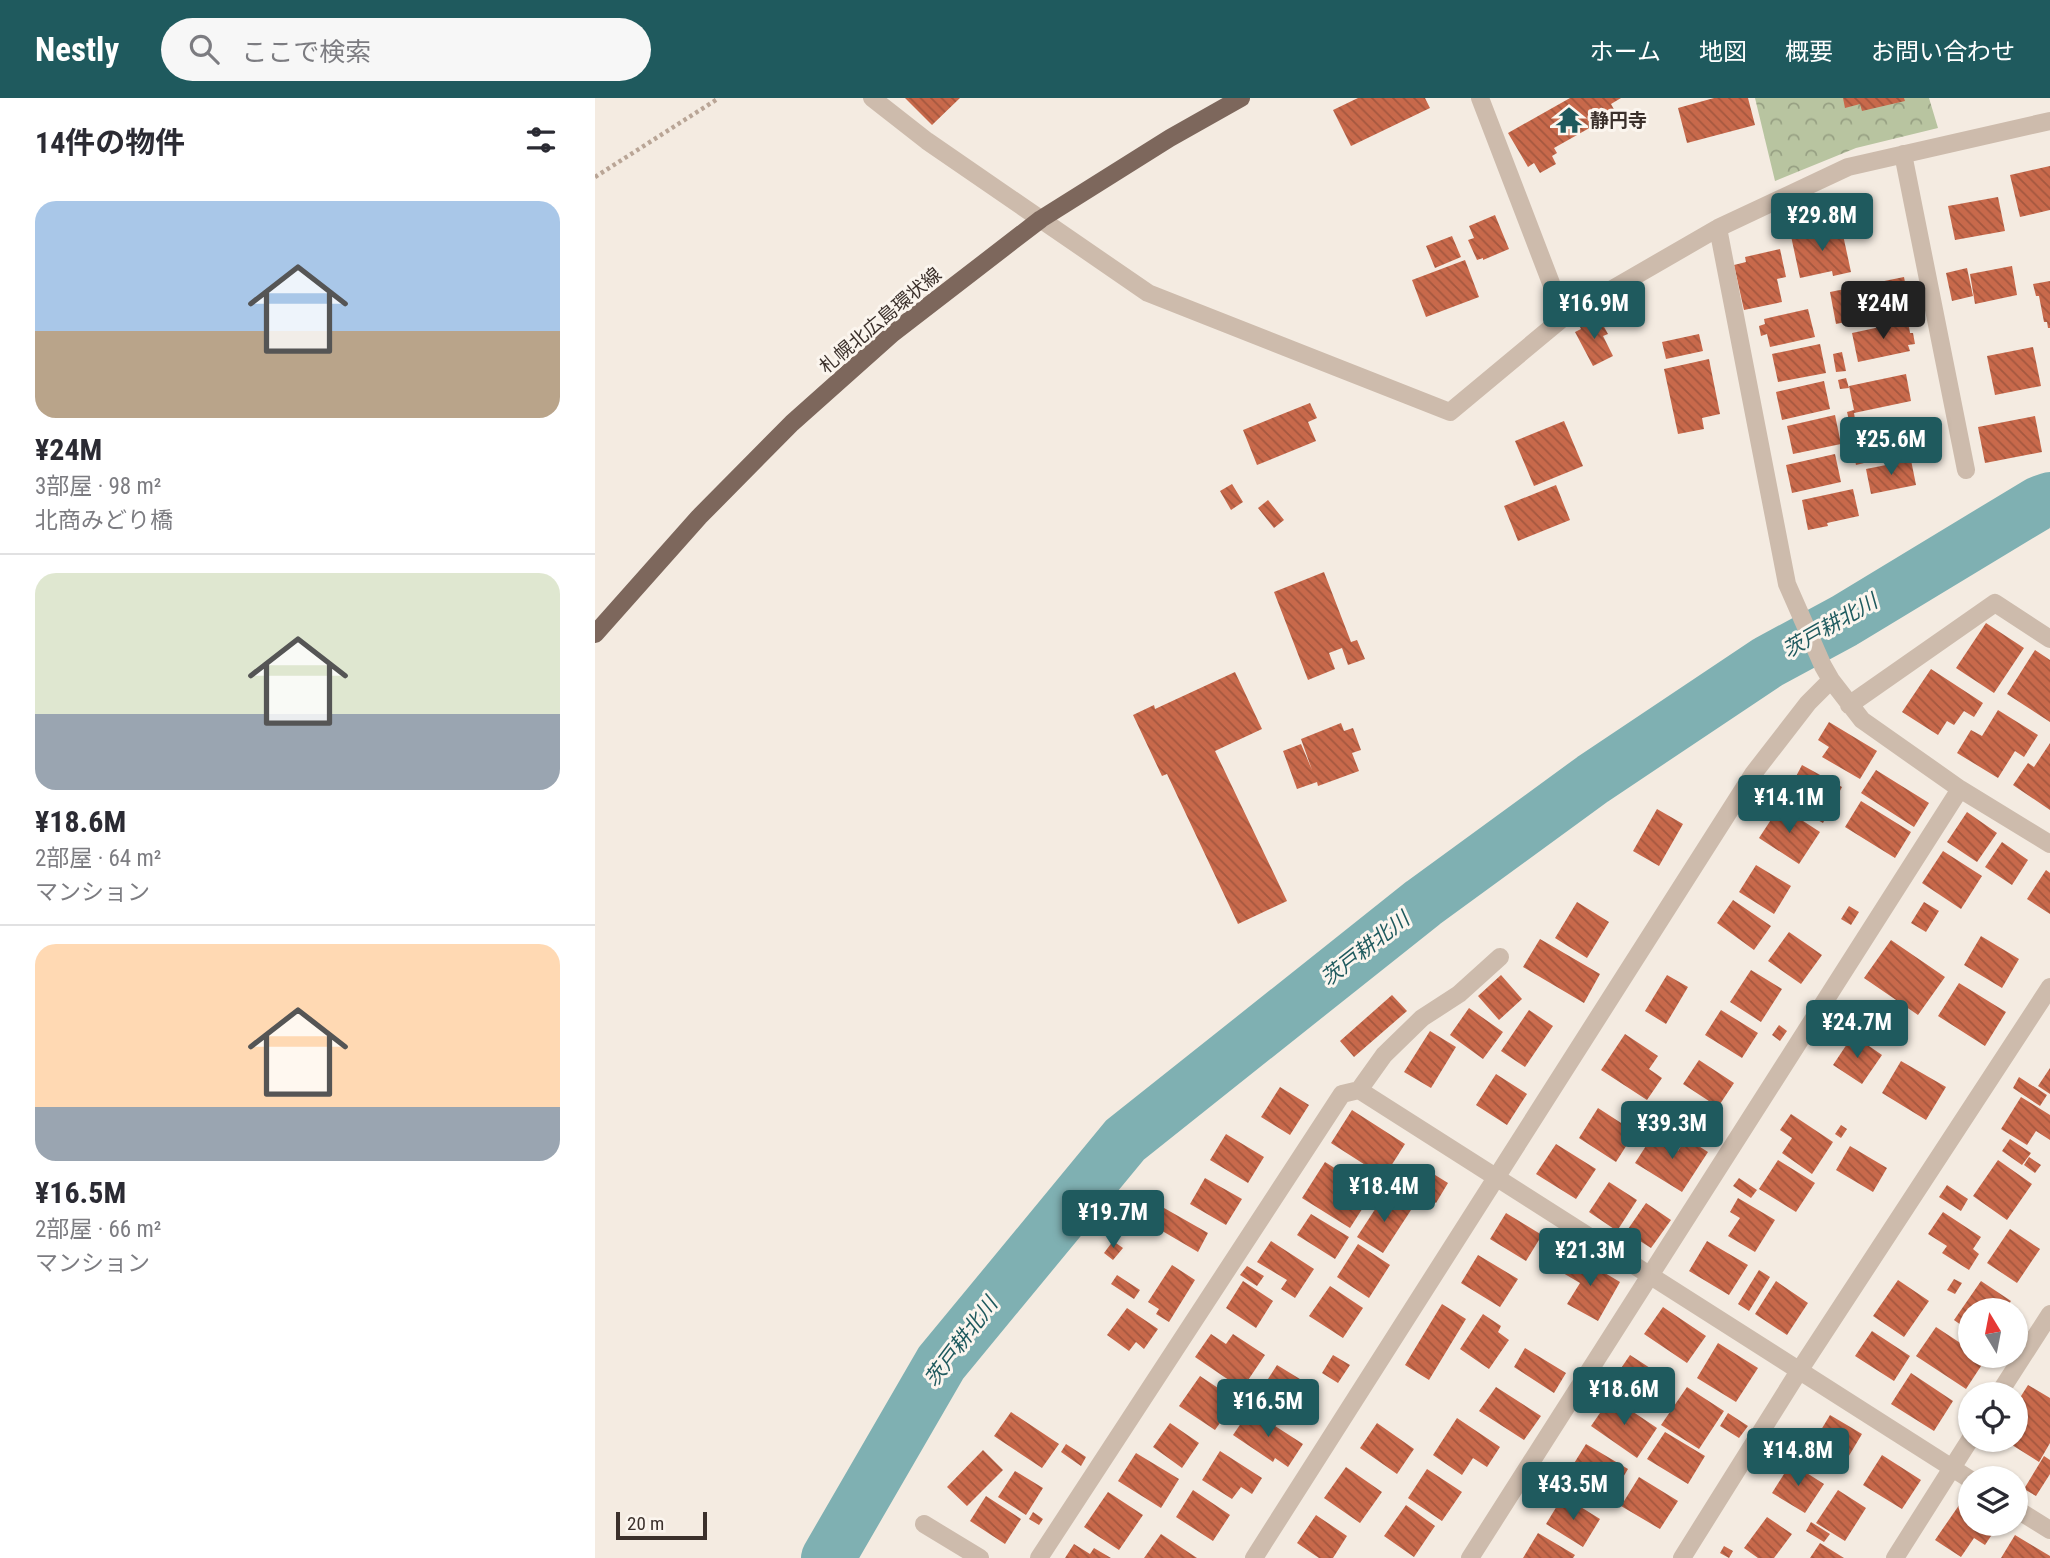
<!DOCTYPE html>
<html lang="ja">
<head>
<meta charset="utf-8">
<style>
	body { margin:0; font-family:"Roboto Condensed","Noto Sans JP",sans-serif; background:#f7f7f7; color:#2b2b33; height:100vh; display:flex; flex-direction:column; font-size:26px; white-space:nowrap }
	* { box-sizing:border-box; margin:0 }
	p { font-size:23px; color:#7c7c81 }
	.icon { flex:none; width:38px; height:38px; fill:none; stroke:currentColor; stroke-width:2; stroke-linecap:round; stroke-linejoin:round }
	.map { position:relative; flex:1; overflow:hidden }
	.sheet { display:flex; flex-direction:column; background:#fff; width:595px }
	.sheet>* { flex:none }
	.needle { width:46px; rotate:350deg }
	.controls { position:absolute; left:1363px; top:1200px; display:grid; gap:14px }
	.controls a { display:grid; place-items:center; width:70px; height:70px; border-radius:50%; background:#fff; box-shadow:0 2px 5px #0004; font-size:35px }
	.scale { position:absolute; left:21px; bottom:18px; width:91px; box-sizing:border-box; padding-left:7px; border:4px solid #3b302b; border-top:0; font-size:19px; line-height:24px; white-space:nowrap; color:#3b302b; -webkit-text-stroke:5px #fbf5ee; paint-order:stroke }
	.price { position:absolute; translate:-50% -60px; padding:0 16px; border-radius:7px; background:#1f5a5e; color:#fff; font-size:23px; line-height:46px; filter:drop-shadow(0 2px 4px #0008) }
	.price::after { content:''; position:absolute; left:50%; top:42px; width:21px; height:16px; margin-left:-10px; background:inherit; clip-path:polygon(0 0,100% 0,50% 100%) }
	.price.on { background:#222; color:#fff }
	ul { padding:0; list-style:none }
	li { display:grid; align-content:center; gap:14px; height:371px; padding:0 35px }
	li+li { border-top:2px solid #e1e1e2 }
	li span { display:grid; place-items:center; height:217px; border-radius:21px; color:#555 }
	li>.icon { margin-inline-start:auto }
	span .icon { width:126px; height:126px; fill:#fffc; stroke-width:1 }
	li b { font-size:30px }
	h2 { display:flex; justify-content:space-between; align-items:center; height:84px; padding:0 35px; font-size:30px }
	header { display:flex; align-items:center; gap:42px; box-sizing:border-box; height:98px; padding:0 35px; background:#1f5a5e; color:#fff }
	header strong { font-size:33px }
	nav { display:flex; gap:38px; margin-inline-start:auto; font-size:24px }
	.search { width:490px; height:63px; background:#f7f7f7; display:flex; align-items:center; gap:18px; box-sizing:border-box; padding:0 24px; border-radius:38px; color:#7c7c81; font-size:26px }
	main { display:flex; flex:1; min-height:0 }
	.map>svg:first-child { display:block }
	.park { fill:url(#park-crowns) }
	.lines { fill:none; stroke-linecap:round; stroke-linejoin:round }
	.river { stroke:#7fb0b2; stroke-width:54 }
	.building { fill:url(#building-back-hatch) }
	.path { stroke:#b9a596; stroke-width:4.5; stroke-dasharray:3.5 3.5; stroke-linecap:butt }
	.minor { stroke:#cdbbac; stroke-width:18 }
	.major { stroke:#7d675c; stroke-width:18 }
	.labels { text-anchor:middle; stroke-width:6; stroke-linejoin:round; paint-order:stroke }
	.poi-label { font-size:19px; font-weight:bold; fill:#3b302b; stroke:#fbf5ee; text-anchor:start }
	.street-label { font-size:19px; fill:#3b302b; stroke:#fbf5ee }
	.water-label { font-size:21px; font-style:italic; fill:#1f5a5e; stroke:#fbf5ee }
</style>
</head>
<body>
<header>
<strong>Nestly</strong>
<div class="search"><svg class="icon" aria-label="search" viewBox="0 0 24 24"><circle cx="10" cy="10" r="6"/><path d="M15 15l6 6"/></svg>ここで検索</div>
<nav><a>ホーム</a><a>地図</a><a>概要</a><a>お問い合わせ</a></nav>
</header>
<main>
<section class="sheet">
<h2>14件の物件<svg class="icon" aria-label="filters" viewBox="0 0 24 24"><path d="M4 7h16M4 17h16"/><circle cx="9" cy="7" r="2"/><circle cx="15" cy="17" r="2"/></svg></h2>
<ul>
<li><span style="background:linear-gradient(#a9c7e8 60%,#b9a48a 0)"><svg class="icon" aria-label="home" viewBox="0 0 24 24"><path d="M3 11l9-7 9 7M6 9v11h12V9"/></svg></span><div><b>¥24M</b><p>3部屋 · 98 m²</p><p>北商みどり橋</p></div></li>
<li><span style="background:linear-gradient(#dfe7d0 65%,#9aa5b1 0)"><svg class="icon" aria-label="home" viewBox="0 0 24 24"><path d="M3 11l9-7 9 7M6 9v11h12V9"/></svg></span><div><b>¥18.6M</b><p>2部屋 · 64 m²</p><p>マンション</p></div></li>
<li><span style="background:linear-gradient(#ffd9b3 75%,#9aa5b1 0)"><svg class="icon" aria-label="home" viewBox="0 0 24 24"><path d="M3 11l9-7 9 7M6 9v11h12V9"/></svg></span><div><b>¥16.5M</b><p>2部屋 · 66 m²</p><p>マンション</p></div></li>
</ul>
</section>
<div class="map">
<svg width="1455" height="1460" viewBox="0 0 1455 1460">
	<defs>
		<pattern id="park-crowns" width="20" height="18" patternUnits="userSpaceOnUse" patternTransform="scale(1.75)"><rect width="20" height="18" fill="#b8c4a0"/><path d="M2 6a3 3 0 1 1 6 0M12 15a3 3 0 1 1 6 0" fill="none" stroke="#97a083"/></pattern>
		<pattern id="building-back-hatch" width="6" height="6" patternUnits="userSpaceOnUse" patternTransform="scale(1.75)"><rect width="6" height="6" fill="#c8694b"/><path d="M-1 5l2 2M0 0l6 6M5-1l2 2" fill="none" stroke="#a4573f"/></pattern>
	</defs>
	<rect width="100%" height="100%" fill="#f4ebe1"/>
	<path class="park" d="M1160 0H1334L1343 30 1261 50 1180 83Z"/>
	<g class="lines">
		<path class="river" d="M233 1460 346 1265 530 1042 828 805 998 681 1173 564 1249 523 1444 405 1455 401"/>
	</g>
	<path class="building" d="M310 0H365L337 27Z
		M763 0H830L835 10 756 48 738 12Z
		M975 0H1026L1016 6 1021 15 959 50 962 55 957 58 961 66 945 75 939 65 933 69 913 35Z
		M1119 0H1153L1160 27 1092 45 1083 10Z
		M1248 0H1309L1310 3 1267 13 1265 6 1250 10Z
		M1455 68V112L1425 119 1415 77Z
		M1403 99 1410 133 1360 142 1353 108Z
		M900 117 914 151 888 162V160L882 162 873 142 879 140 874 128Z
		M1245 123 1256 174 1238 178 1237 173 1205 180 1196 138 1213 134 1214 141 1231 138 1229 127Z
		M857 138 866 159 840 170 831 148Z
		M1185 151 1191 179 1182 181 1187 204 1149 212 1139 167 1151 164 1150 159Z
		M870 162 884 199 831 219 817 182Z
		M1417 168 1422 197 1380 206 1375 176Z
		M1372 170 1378 198 1357 203 1351 175Z
		M1309 179 1315 210 1241 226 1235 194Z
		M1455 183V230H1453L1452 224H1449L1444 198H1441L1438 186Z
		M1213 211 1220 239 1175 249 1172 236 1166 238 1164 228 1170 226 1169 221Z
		M1003 218 1013 236 1008 238 1018 258 998 268 980 234 986 231 984 227Z
		M1313 223 1315 235H1318L1320 246 1313 247 1315 253 1263 264 1257 235Z
		M1104 236 1108 253 1071 261 1067 244Z
		M1225 246 1231 275 1183 284 1177 256Z
		M1438 249 1446 288 1400 297 1392 258Z
		M1247 254 1251 273 1241 274 1238 256Z
		M1114 261 1125 316 1107 320 1109 331 1083 336 1069 271Z
		M1311 276 1316 303 1259 315 1260 321 1254 322 1252 314 1259 312 1254 288Z
		M1251 280 1254 290 1245 291 1243 282Z
		M1229 283 1235 311 1187 322 1181 294Z
		M715 305 722 320 713 324 721 343 662 367 648 332Z
		M1240 317 1246 346 1198 356 1192 328Z
		M1440 318 1447 354 1390 365 1383 329Z
		M1297 322 1298 327 1315 323 1320 348 1268 359 1269 365 1261 367 1259 357H1256L1255 349 1267 347 1263 329Z
		M969 323 988 368 939 388 920 343Z
		M1240 356 1246 384 1197 395 1191 367Z
		M1316 362 1321 387 1276 396 1271 371Z
		M637 386 648 404 636 412 625 393Z
		M961 387 975 422 923 443 909 408Z
		M1258 391 1264 418 1232 425 1233 428 1213 432 1207 402Z
		M673 402 689 422 679 430 663 410Z
		M729 474 756 544 762 542 770 561 753 567 747 550 734 555 740 571 713 582 679 494Z
		M1391 525 1429 550 1399 595 1361 570Z
		M1440 552 1455 562V624L1412 596Z
		M1336 571 1388 605 1379 619 1369 613 1359 627 1352 623 1343 637 1307 614Z
		M640 574 667 631 620 653 692 803 643 826 572 676 567 678 538 617 559 607 560 611Z
		M1403 612 1443 637 1429 659 1420 653 1403 680 1362 655 1376 632 1387 638Z
		M1234 624 1282 653 1265 681 1227 659 1234 649 1223 642Z
		M746 625 749 633 758 630 766 652 757 655 764 673 723 688 722 684 702 691 688 653 706 646 717 672 706 641Z
		M1455 645V712L1418 687 1433 665 1439 669Z
		M1207 667 1247 689 1228 725 1171 694 1179 680 1196 688Z
		M1281 672 1334 705 1319 729 1266 695Z
		M1266 703 1316 734 1300 760 1250 729Z
		M1185 708 1225 734 1204 766 1164 740Z
		M1062 711 1088 726 1064 768 1038 753Z
		M1372 714 1402 735 1382 764 1352 744Z
		M1407 744 1433 762 1417 787 1390 769Z
		M1348 753 1387 778 1366 811 1327 785Z
		M1161 767 1196 788 1179 816 1144 794Z
		M1451 772 1455 775V816L1432 801Z
		M1138 802 1176 828 1159 852 1122 825Z
		M982 804 1014 824 992 860 960 840Z
		M1329 804 1344 813 1331 834 1316 825Z
		M1254 808 1264 814 1256 827 1246 821Z
		M1194 834 1227 857 1206 886 1173 863Z
		M1386 838 1424 861 1407 890 1369 867Z
		M945 841 1005 876 989 905 928 869Z
		M1296 842 1350 879 1323 917 1269 880Z
		M1156 872 1187 891 1166 924 1135 904Z
		M906 877 927 901 904 922 883 898Z
		M1072 877 1093 889 1071 926 1050 913Z
		M1364 885 1411 914 1390 948 1343 918Z
		M797 897 812 913 759 959 745 943Z
		M874 910 908 934 888 961 855 937Z
		M934 912 958 928 930 969 906 953Z
		M1126 912 1163 935 1147 960 1110 937Z
		M1184 927 1192 933 1185 943 1177 937Z
		M835 933 861 949 836 990 809 974Z
		M1030 936 1063 958 1054 971 1067 980 1052 1002 1006 972Z
		M1258 937 1287 957 1267 986 1238 967Z
		M1104 962 1139 985 1123 1009 1088 986Z
		M1306 963 1351 989 1331 1022 1287 995Z
		M1455 970V996L1443 988Z
		M901 976 932 996 912 1027 881 1007Z
		M1424 979 1452 997 1445 1008 1418 990Z
		M685 989 714 1007 695 1037 666 1019Z
		M1426 999 1455 1017V1042L1441 1033 1432 1047 1406 1031Z
		M1040 1007 1051 1015 1044 1026 1033 1018Z
		M1003 1010 1040 1034 1021 1064 984 1040Z
		M757 1012 810 1046 789 1079 736 1045Z
		M1196 1016 1238 1044 1217 1076 1187 1055 1197 1040 1185 1032Z
		M1246 1027 1252 1031 1246 1040 1240 1036Z
		M631 1036 669 1059 653 1085 615 1062Z
		M1058 1037 1083 1053 1091 1040 1113 1054 1087 1094 1040 1065Z
		M1415 1041 1436 1055 1427 1067 1407 1053Z
		M961 1046 1001 1071 981 1101 941 1076Z
		M1255 1048 1292 1070 1278 1094 1241 1072Z
		M1434 1059 1446 1067 1440 1075 1429 1067Z
		M1183 1062 1220 1085 1201 1114 1164 1091Z
		M1403 1062 1437 1086 1412 1122 1378 1098Z
		M730 1064 778 1094 755 1130 707 1100Z
		M832 1072 853 1085 841 1105 819 1091Z
		M610 1080 647 1101 631 1127 595 1106Z
		M1144 1080 1162 1092 1156 1100 1138 1088Z
		M1014 1084 1042 1102 1022 1133 994 1114Z
		M1352 1087 1373 1101 1366 1113 1344 1099Z
		M790 1096 816 1112 788 1155 762 1139Z
		M1143 1100 1180 1122 1160 1154 1133 1138 1145 1120 1135 1114Z
		M1051 1105 1076 1122 1056 1150 1031 1134Z
		M562 1106 613 1135 603 1154 552 1124Z
		M1348 1114 1386 1139 1378 1151 1384 1156 1374 1172 1347 1155 1352 1148 1333 1136Z
		M911 1115 947 1137 931 1163 895 1141Z
		M716 1116 754 1139 740 1161 702 1137Z
		M1415 1131 1445 1151 1422 1185 1392 1165Z
		M518 1143 528 1150 518 1162 509 1155Z
		M676 1143 719 1171 700 1200 686 1191 692 1182 662 1164Z
		M1112 1143 1153 1167 1134 1197 1094 1173Z
		M763 1146 795 1167 774 1200 742 1179Z
		M978 1156 1025 1184 1003 1223 972 1206 985 1185 968 1175Z
		M883 1157 923 1181 905 1209 866 1185Z
		M577 1167 600 1182 574 1224 561 1216 564 1211 553 1204Z
		M652 1168 669 1178 662 1188 645 1177Z
		M1164 1172 1175 1179 1154 1213 1143 1206Z
		M522 1177 545 1192 539 1201 516 1186Z
		M1359 1181 1367 1185 1360 1196 1352 1192Z
		M1303 1182 1334 1203 1309 1239 1278 1218Z
		M648 1183 678 1203 661 1230 631 1210Z
		M1181 1183 1213 1205 1192 1237 1160 1216Z
		M1386 1183 1416 1203 1409 1213H1376V1234L1359 1222Z
		M735 1188 768 1210 748 1240 714 1218Z
		M847 1206 871 1221 834 1282 810 1267Z
		M1068 1209 1111 1238 1092 1265 1049 1236Z
		M532 1210 563 1231 549 1251 541 1244 534 1253 512 1237Z
		M888 1216 906 1228 903 1234 914 1242 894 1271 865 1251Z
		M1341 1229 1376 1252V1258H1385L1390 1262 1371 1291 1321 1258Z
		M1277 1233 1315 1258 1299 1283 1260 1258Z
		M616 1236 631 1246 638 1236 670 1257 647 1291 600 1259Z
		M1123 1245 1163 1270 1141 1304 1102 1280Z
		M930 1250 971 1275 959 1295 919 1269Z
		M738 1257 755 1267 743 1285 727 1275Z
		M1035 1257 1069 1279 1050 1308 1016 1285Z
		M682 1267 718 1289 702 1315 666 1292Z
		M1316 1275 1358 1303 1339 1333 1296 1306Z
		M605 1278 641 1302 620 1332 584 1308Z
		M1433 1287 1455 1300V1345L1444 1364 1409 1342H1421V1306Z
		M901 1289 946 1318 929 1342 884 1313Z
		M1092 1289 1129 1313 1104 1351 1066 1327Z
		M1016 1299 1062 1330 1042 1360 996 1328Z
		M655 1312 708 1346 693 1369 680 1360 678 1364 638 1337Z
		M416 1314 464 1346 447 1370 399 1338Z
		M1133 1315 1153 1328 1144 1340 1125 1328Z
		M1235 1317 1267 1336 1249 1366 1217 1347Z
		M862 1320 905 1349 892 1369 878 1360 867 1377 838 1357Z
		M575 1325 604 1345 587 1370 558 1349Z
		M782 1325 819 1351 802 1376 765 1350Z
		M1070 1334 1110 1358 1093 1386 1052 1361Z
		M471 1346 491 1359 486 1368 466 1354Z
		M991 1346 1033 1371 1015 1401 973 1375Z
		M388 1352 408 1372 372 1408 352 1389Z
		M625 1353 667 1380 657 1396 646 1389 637 1401 607 1382Z
		M541 1355 584 1381 566 1410 523 1383Z
		M1287 1357 1326 1382 1307 1411 1268 1387Z
		M1449 1358 1455 1362V1376L1441 1398 1429 1391Z
		M1196 1365 1229 1386 1210 1415 1177 1395Z
		M751 1369 787 1394 765 1425 729 1400Z
		M832 1371 867 1394 847 1423 813 1400Z
		M420 1373 448 1390 431 1417 403 1399Z
		M1044 1379 1083 1403 1065 1431 1026 1408Z
		M598 1392 635 1417 618 1443 581 1419Z
		M1243 1392 1271 1410 1250 1443 1221 1425Z
		M513 1394 548 1417 524 1452 489 1429Z
		M391 1398 426 1421 410 1446 375 1423Z
		M968 1398 1005 1421 988 1449 951 1426Z
		M1369 1400 1376 1405V1426H1404L1390 1447 1379 1440 1366 1459 1340 1442Z
		M811 1407 840 1428 819 1459 789 1438Z
		M438 1414 448 1421 444 1427 434 1421Z
		M721 1417 752 1438 738 1460H724L702 1445Z
		M1172 1419 1197 1436 1179 1460H1163L1149 1450Z
		M1216 1424 1235 1436 1229 1444 1211 1433Z
		M943 1435 980 1457 978 1460H928Z
		M566 1436 602 1460H549Z
		M1420 1437 1455 1458V1460H1406Z
		M1225 1445 1249 1460H1215Z
		M479 1446 495 1456 499 1450 516 1460H470Z
		M1129 1448 1138 1453 1134 1460 1125 1455Z"/>
	<g class="lines">
		<path class="path" d="M0 79 124 0"/>
		<path class="minor" d="M277 0 332 43 553 195 855 314 969 219 1123 130 1253 69 1455 23
			M885 0 969 219
			M1308 56 1371 372
			M1123 130 1192 486 1228 568 1236 582 1267 622 1365 691 1455 746
			M1254 607 1400 505 1455 541
			M764 992 1376 1382
			M1403 1297 1455 1216
			M1421 1411 1455 1432
			M329 1426 385 1460
			M444 1460 747 996 764 992 789 957 827 920 864 896 905 859
			M659 1460 1158 676 1213 605 1236 582
			M875 1460 1365 691
			M1087 1460 1204 1273 1455 889
			M1300 1460 1376 1340"/>
		<path class="major" d="M0 536 104 419 197 325 298 235 446 121 575 40 646 0"/>
	</g>
	<defs>
		<symbol id="temple-bare" viewBox="-9 -9 18 18"><path d="M0-6L5-2H3V0L6.5 2.5H4V6H1.5V3h-3V6H-4V2.5H-6.5L-3 0V-2H-5Z" fill="#1f5a5e" stroke="#fbf5ee" stroke-width="2.5" paint-order="stroke"/></symbol>
	</defs>
	<g fill-rule="evenodd">
		<use href="#temple-bare" x="955" y="3" width="38" height="38"/>
	</g>
	<g class="labels">
		<g class="poi-label">
			<text x="995" y="29">静円寺</text>
		</g>
		<g class="street-label">
			<text transform="translate(285 222) rotate(-40)" y="7">札幌北広島環状線</text>
		</g>
		<g class="water-label">
			<text transform="translate(1235 528) rotate(-30)" y="7">茨戸耕北川</text>
			<text transform="translate(770 851) rotate(-38)" y="7">茨戸耕北川</text>
			<text transform="translate(366 1244) rotate(-53)" y="7">茨戸耕北川</text>
		</g>
	</g>
</svg>
<div class="controls">
<a><svg class="needle" viewBox="-14 -14 28 28"><path d="M0-13l5 13h-10z" fill="#e53935"/><path d="M0 13l5-13h-10z" fill="#7c7c81"/></svg></a>
<a><svg class="icon" aria-label="locate" viewBox="0 0 24 24"><circle cx="12" cy="12" r="6"/><path d="M12 2v4M12 18v4M2 12h4M18 12h4"/></svg></a>
<a><svg class="icon" aria-label="layers" viewBox="0 0 24 24"><path d="M12 4l9 5-9 5-9-5zM3 14l9 5 9-5"/></svg></a>
</div>
<div class="scale">20 m</div>
<b class="price" style="left:1227px;top:155px">¥29.8M</b>
<b class="price" style="left:999px;top:243px">¥16.9M</b>
<b class="price on" style="left:1288px;top:243px">¥24M</b>
<b class="price" style="left:1296px;top:379px">¥25.6M</b>
<b class="price" style="left:1194px;top:737px">¥14.1M</b>
<b class="price" style="left:1262px;top:962px">¥24.7M</b>
<b class="price" style="left:1077px;top:1063px">¥39.3M</b>
<b class="price" style="left:789px;top:1126px">¥18.4M</b>
<b class="price" style="left:518px;top:1152px">¥19.7M</b>
<b class="price" style="left:995px;top:1190px">¥21.3M</b>
<b class="price" style="left:1029px;top:1329px">¥18.6M</b>
<b class="price" style="left:673px;top:1341px">¥16.5M</b>
<b class="price" style="left:1203px;top:1390px">¥14.8M</b>
<b class="price" style="left:978px;top:1424px">¥43.5M</b>
</div>
</main>
</body>
</html>
